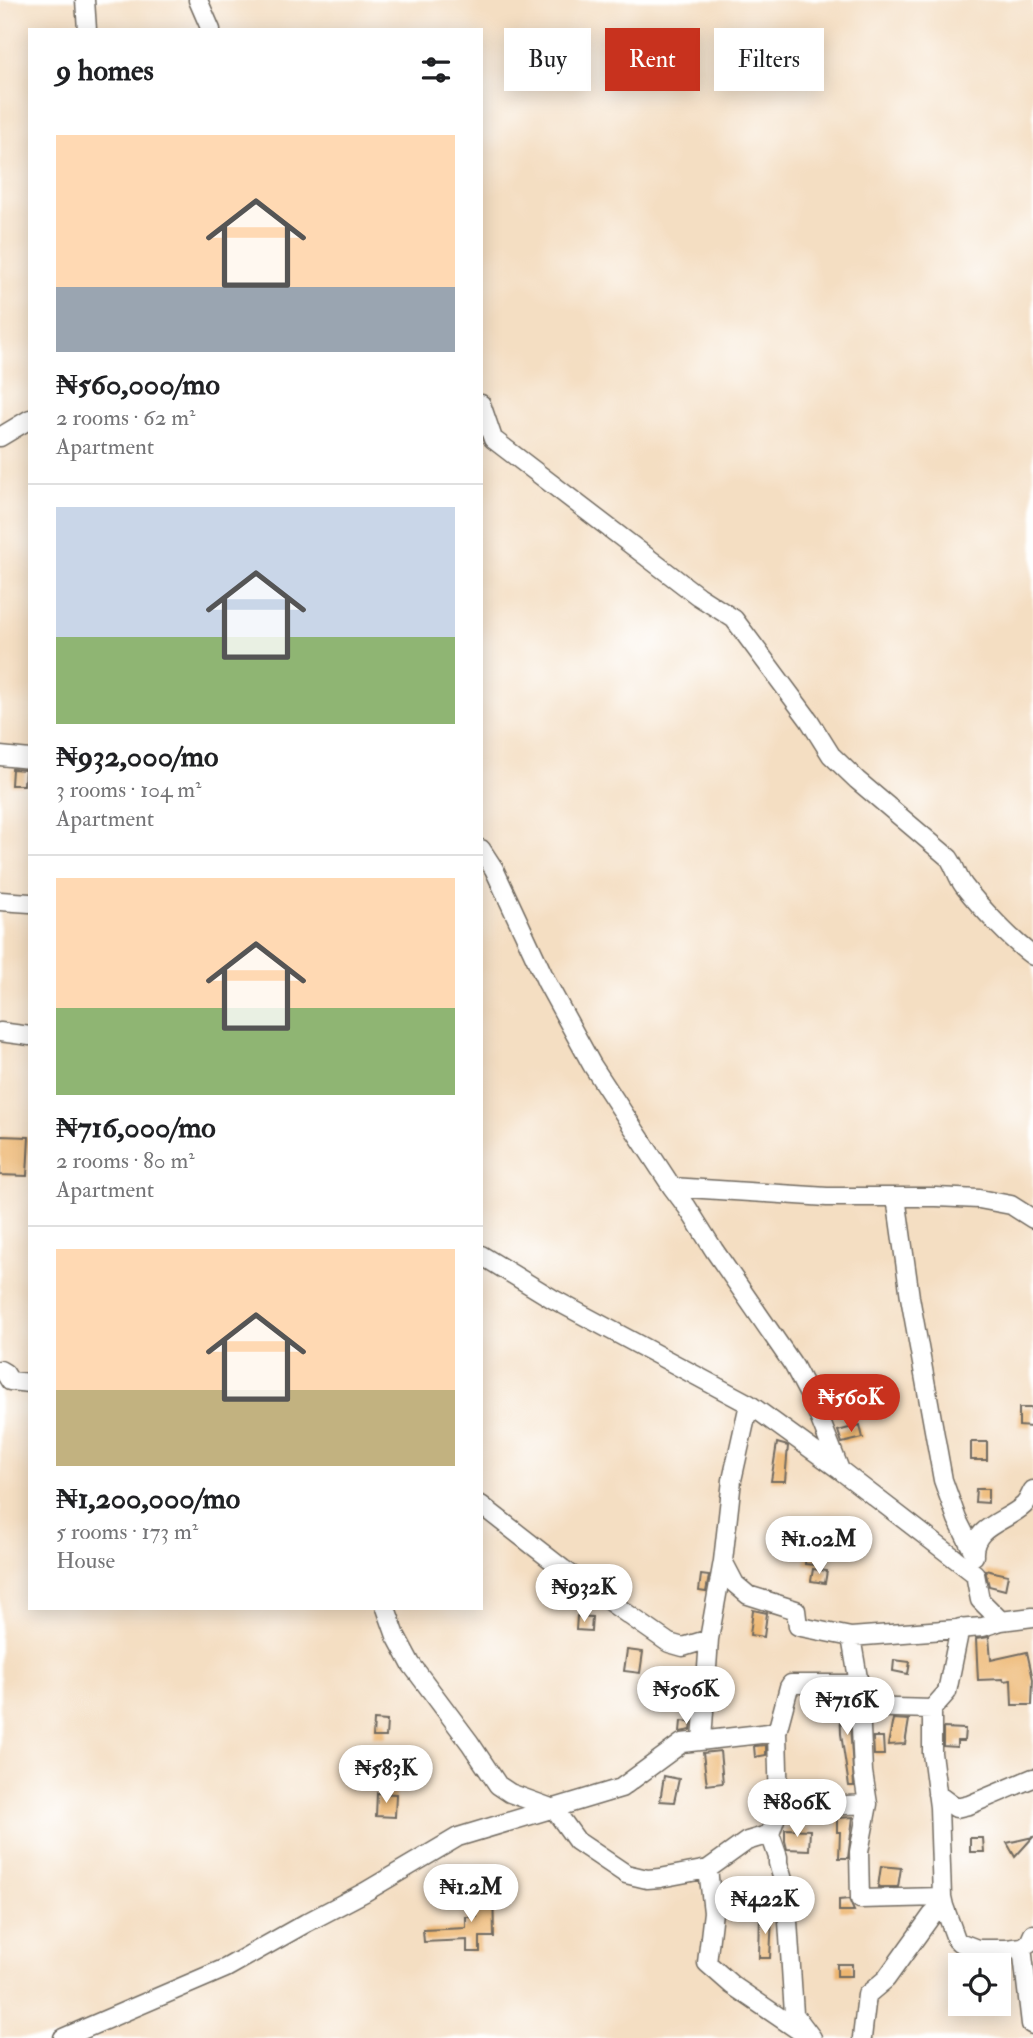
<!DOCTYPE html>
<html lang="en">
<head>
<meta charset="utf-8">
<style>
	body { margin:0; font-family:"IM FELL Double Pica",serif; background:#f6f6f6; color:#202124; height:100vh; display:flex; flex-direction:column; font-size:26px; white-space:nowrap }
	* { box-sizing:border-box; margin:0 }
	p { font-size:23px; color:#757577 }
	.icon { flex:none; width:38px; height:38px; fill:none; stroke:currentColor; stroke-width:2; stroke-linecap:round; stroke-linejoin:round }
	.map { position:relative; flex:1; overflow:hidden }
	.drawer { position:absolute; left:28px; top:28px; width:455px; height:1582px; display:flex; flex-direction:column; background:#fff; border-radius:0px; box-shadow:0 4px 18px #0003 }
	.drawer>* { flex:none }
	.hud { position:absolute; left:504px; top:28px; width:424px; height:63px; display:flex; gap:14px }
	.controls { position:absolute; left:948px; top:1953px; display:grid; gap:14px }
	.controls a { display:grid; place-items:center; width:63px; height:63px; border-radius:0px; background:#fff; box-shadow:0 4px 18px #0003; font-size:35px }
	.price { position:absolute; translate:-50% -60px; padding:0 16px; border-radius:24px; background:#fff; color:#222; font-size:23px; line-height:46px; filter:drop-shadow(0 2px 4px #0008) }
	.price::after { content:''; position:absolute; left:50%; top:42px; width:21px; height:16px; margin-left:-10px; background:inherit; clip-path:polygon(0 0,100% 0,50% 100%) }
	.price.selected { background:#c8321e; color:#fff }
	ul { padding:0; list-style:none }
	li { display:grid; align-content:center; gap:14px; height:371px; padding:0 28px }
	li+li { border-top:2px solid #e0e0e0 }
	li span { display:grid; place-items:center; height:217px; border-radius:0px; color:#555 }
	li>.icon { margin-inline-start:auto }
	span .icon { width:126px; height:126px; fill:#fffc; stroke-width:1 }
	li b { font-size:30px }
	h2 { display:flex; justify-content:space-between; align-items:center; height:84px; padding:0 28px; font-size:30px }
	.chip { padding:0 24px; border-radius:0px; background:#fff; box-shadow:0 4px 18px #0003; font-size:24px; line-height:63px }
	.chip.selected { background:#c8321e; color:#fff }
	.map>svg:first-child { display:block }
	.building { fill:#edb66f }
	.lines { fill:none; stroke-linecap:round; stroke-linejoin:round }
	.minor-casing { stroke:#716a60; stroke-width:21 }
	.minor { stroke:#fff; stroke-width:18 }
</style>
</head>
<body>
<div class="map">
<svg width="1033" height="2038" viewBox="0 0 1033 2038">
	<rect width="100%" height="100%" fill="#fff"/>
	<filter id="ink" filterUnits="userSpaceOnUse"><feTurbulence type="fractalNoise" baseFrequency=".0143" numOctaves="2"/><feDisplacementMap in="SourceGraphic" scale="14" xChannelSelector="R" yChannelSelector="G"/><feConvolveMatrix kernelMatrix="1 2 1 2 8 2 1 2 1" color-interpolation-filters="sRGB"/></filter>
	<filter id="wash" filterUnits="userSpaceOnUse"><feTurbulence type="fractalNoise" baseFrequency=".00686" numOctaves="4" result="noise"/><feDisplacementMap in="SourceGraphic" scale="28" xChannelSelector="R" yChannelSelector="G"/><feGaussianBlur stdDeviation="1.57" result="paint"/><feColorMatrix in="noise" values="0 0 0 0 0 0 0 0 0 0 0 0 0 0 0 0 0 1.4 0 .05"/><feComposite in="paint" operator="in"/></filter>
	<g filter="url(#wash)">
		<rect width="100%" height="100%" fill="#f4dec2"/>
		<g id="blocks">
			<path class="building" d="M12 769 25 770 24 785H11Z
				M0 1136 29 1137 27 1176 0 1175Z
				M1019 1408H1032L1031 1427 1019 1426Z
				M860 1425 863 1438 842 1443 838 1431Z
				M971 1442H987V1460H971Z
				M777 1443 788 1446 785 1481H771Z
				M976 1489H988V1503L975 1502Z
				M807 1543 827 1546 824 1566 805 1564Z
				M813 1569 827 1571 825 1583 811 1581Z
				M985 1570 1008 1575 1005 1590 989 1586Z
				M701 1575 709 1576 706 1592 699 1591Z
				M753 1610 767 1613 764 1637 750 1635Z
				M577 1616 592 1617 591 1631 576 1630Z
				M989 1637 991 1660 1027 1652 1033 1679 1032 1705H1012L1011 1680 1004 1681 1003 1679 978 1680 976 1639Z
				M627 1650 643 1652 640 1673 624 1671Z
				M894 1660 910 1662 908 1674 893 1671Z
				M840 1695H848L854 1786H849L841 1734Z
				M893 1719 909 1720 905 1744 888 1745Z
				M374 1720 387 1721 386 1737H373Z
				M681 1721 692 1722 691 1730 680 1732Z
				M943 1728 965 1729 964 1741H957V1747L943 1746Z
				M873 1737H883L884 1755H874Z
				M766 1745V1755L755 1757 754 1746Z
				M720 1751 723 1783 707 1785 703 1753Z
				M664 1776 679 1779 674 1802 660 1801Z
				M377 1793 396 1794 395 1817 376 1816Z
				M853 1817 848 1858H839L840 1832H837V1818Z
				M785 1829 810 1830 809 1850 787 1849 785 1841Z
				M1033 1837 1015 1857 1007 1843Z
				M970 1838H983L984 1852H970Z
				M881 1866 901 1868 898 1887H878Z
				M477 1885H493L494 1937H480V1952H467V1940L424 1942 423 1930 466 1928V1917H477Z
				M849 1899 854 1911H839V1900Z
				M760 1915 772 1916 770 1958H759Z
				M837 1964H852V1976H837Z"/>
		</g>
	</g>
	<g filter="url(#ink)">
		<use href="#blocks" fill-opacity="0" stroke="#716a60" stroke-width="2"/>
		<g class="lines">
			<defs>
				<path id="minor" d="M85 0 87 30
					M198 0 211 30
					M481 404 493 439 698 596 734 619 809 720 831 755 857 780 949 858C955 866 957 877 964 886 980 907 1012 941 1033 956
					M0 437 30 419
					M0 756 30 759
					M481 849 494 869 547 983 592 1065 672 1187 687 1207 714 1250 794 1366 814 1404 840 1470
					M0 901 30 903
					M0 1032 30 1036
					M672 1187 827 1197H936L979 1199 1011 1205 1033 1219
					M896 1197 910 1297 943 1480 957 1519 973 1551
					M481 1255 553 1299 749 1404 840 1470 975 1574 980 1600 1001 1621 1033 1617
					M0 1370 5 1373 10 1381 30 1383
					M481 1505 563 1569 669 1643 683 1647 709 1639
					M974 1556C972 1526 1006 1522 1024 1505 1028 1501 1030 1495 1033 1490
					M723 1561 735 1584 748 1595 796 1610 798 1626 801 1627 851 1637 983 1627 1001 1621
					M386 1608 396 1636 411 1664 470 1743 498 1785 510 1793 554 1809 577 1841 626 1874 647 1879 660 1878 708 1869 747 1841 770 1834
					M851 1637 859 1684 863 1772 868 1804 859 1852 860 1899 942 1897
					M859 1707 932 1709
					M702 1740 709 1639 723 1561 732 1480 749 1404
					M937 1794 956 1808 969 1805 1033 1778
					M779 1808 868 1804
					M708 1869 713 1912 707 1963 732 1985 804 2034
					M944 1906 956 1939 959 1942 977 1949H1007L1022 1947 1029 1943 1033 1934
					M1022 1947 1031 2024 1033 2025
					M63 2038 226 1968 306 1923 365 1892 458 1837 621 1788 682 1743 777 1732
					M812 2038 794 2014 786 1890 778 1863V1857L770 1834 779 1808 777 1732 789 1687 791 1684H859
					M862 2038 867 1995 886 1979 932 1915 944 1906 942 1897 939 1807 932 1753V1709L947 1692 960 1628"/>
			</defs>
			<use href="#minor" class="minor-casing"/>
			<use href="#minor" class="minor"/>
		</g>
	</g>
</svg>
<div class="controls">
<a><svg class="icon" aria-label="locate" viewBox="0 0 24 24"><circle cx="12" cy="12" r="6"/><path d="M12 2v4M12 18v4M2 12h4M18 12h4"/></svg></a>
</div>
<b class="price selected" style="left:851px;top:1434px">₦560K</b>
<b class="price" style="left:819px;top:1576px">₦1.02M</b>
<b class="price" style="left:584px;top:1624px">₦932K</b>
<b class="price" style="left:686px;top:1726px">₦506K</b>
<b class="price" style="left:847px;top:1737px">₦716K</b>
<b class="price" style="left:386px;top:1805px">₦583K</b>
<b class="price" style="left:797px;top:1839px">₦806K</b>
<b class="price" style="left:471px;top:1924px">₦1.2M</b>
<b class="price" style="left:765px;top:1936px">₦422K</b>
<div class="hud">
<a class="chip">Buy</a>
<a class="chip selected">Rent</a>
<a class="chip">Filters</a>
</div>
<section class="drawer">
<h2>9 homes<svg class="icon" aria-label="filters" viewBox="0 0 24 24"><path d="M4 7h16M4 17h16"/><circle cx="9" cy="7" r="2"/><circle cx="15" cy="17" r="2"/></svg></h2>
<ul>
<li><span style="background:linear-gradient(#ffd9b3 70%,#9aa5b1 0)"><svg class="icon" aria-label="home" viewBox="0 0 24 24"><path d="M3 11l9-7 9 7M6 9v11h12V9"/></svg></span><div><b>₦560,000/mo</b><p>2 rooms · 62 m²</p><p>Apartment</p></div></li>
<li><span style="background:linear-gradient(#c9d6e8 60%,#8fb573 0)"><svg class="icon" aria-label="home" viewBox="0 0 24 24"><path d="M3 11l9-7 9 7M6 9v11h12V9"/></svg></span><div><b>₦932,000/mo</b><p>3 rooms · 104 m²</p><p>Apartment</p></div></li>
<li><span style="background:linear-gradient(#ffd9b3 60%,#8fb573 0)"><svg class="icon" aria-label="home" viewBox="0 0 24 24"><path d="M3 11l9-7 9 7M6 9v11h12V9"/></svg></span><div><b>₦716,000/mo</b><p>2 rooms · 80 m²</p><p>Apartment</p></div></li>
<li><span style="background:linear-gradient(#ffd9b3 65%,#c2b280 0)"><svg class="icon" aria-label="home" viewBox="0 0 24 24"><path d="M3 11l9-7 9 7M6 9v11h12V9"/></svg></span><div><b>₦1,200,000/mo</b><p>5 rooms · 173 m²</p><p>House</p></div></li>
</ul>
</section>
</div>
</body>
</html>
